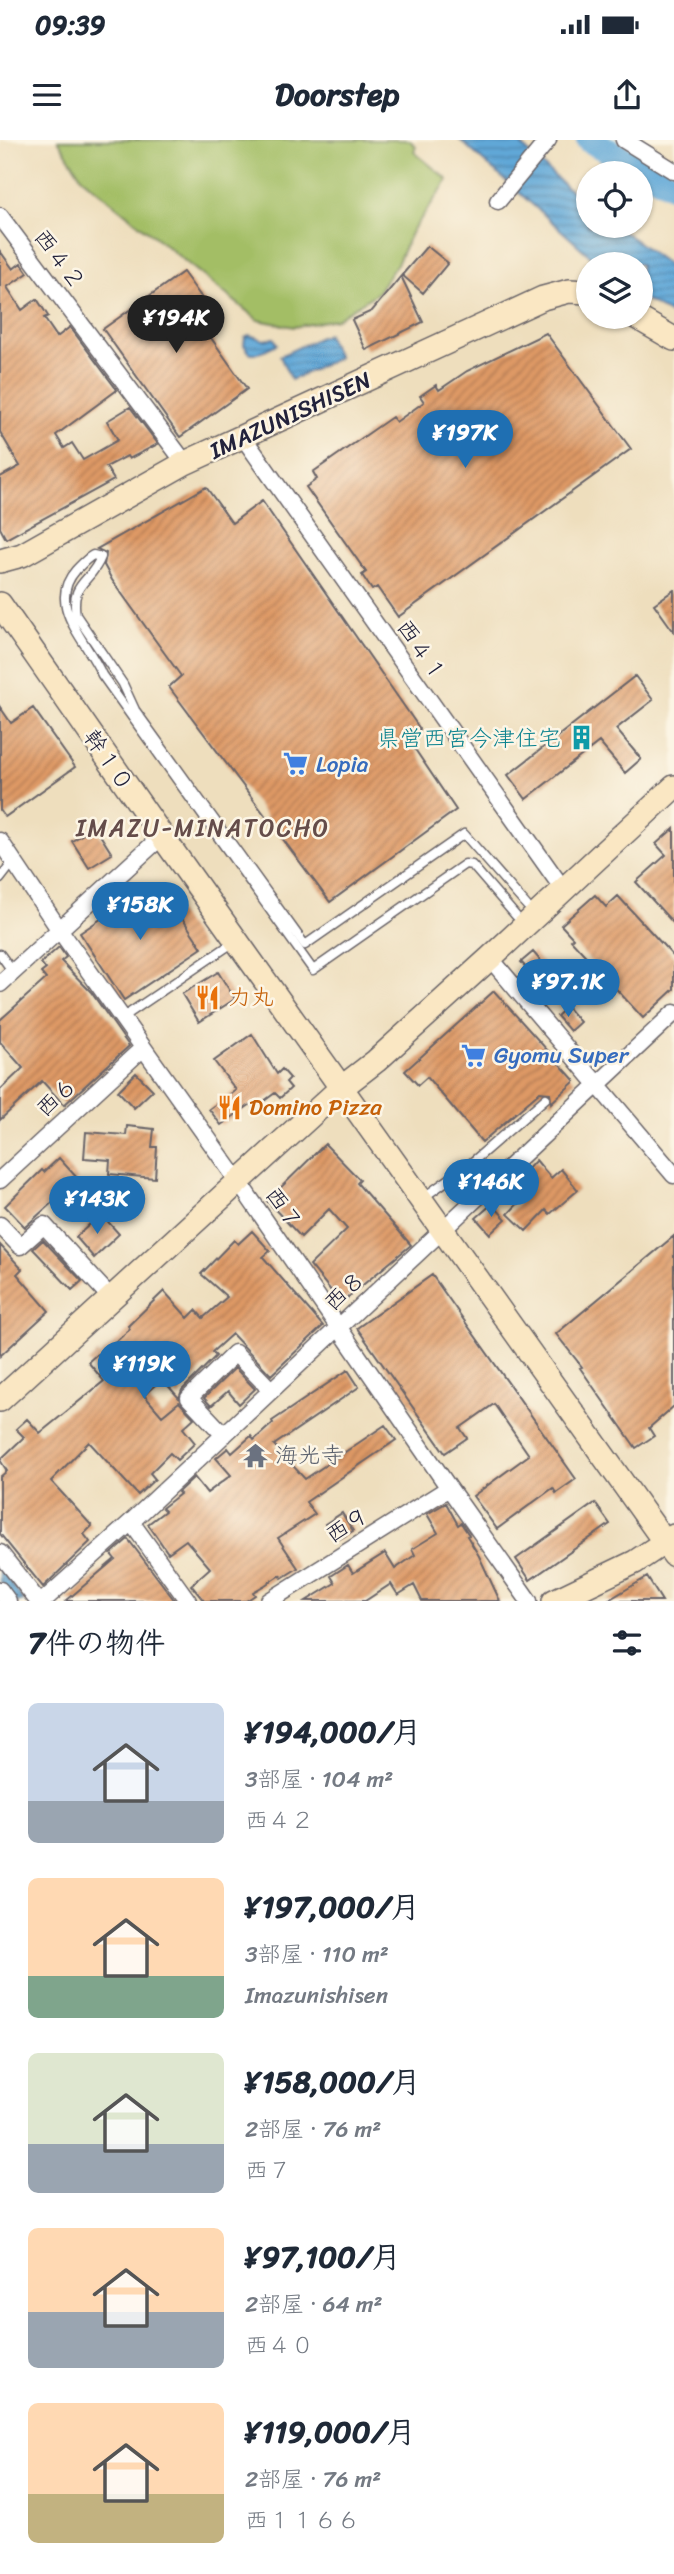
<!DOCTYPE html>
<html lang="ja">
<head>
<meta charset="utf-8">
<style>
	body { margin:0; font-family:Sriracha,"Klee One",sans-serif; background:#f6f6f7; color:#1f2937; height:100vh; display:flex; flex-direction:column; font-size:26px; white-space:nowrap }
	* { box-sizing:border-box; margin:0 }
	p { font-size:23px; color:#747a83 }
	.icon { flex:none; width:38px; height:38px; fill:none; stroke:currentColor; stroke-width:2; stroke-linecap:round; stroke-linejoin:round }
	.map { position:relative; height:1461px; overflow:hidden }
	.sheet { display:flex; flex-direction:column; background:#fff; flex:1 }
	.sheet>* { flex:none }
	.tools { position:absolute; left:576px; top:21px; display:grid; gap:14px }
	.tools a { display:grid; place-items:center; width:77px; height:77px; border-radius:50%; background:#fff; box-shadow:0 2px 5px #0004; font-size:35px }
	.price { position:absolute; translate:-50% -60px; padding:0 16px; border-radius:24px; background:#1f6fb2; color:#fff; font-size:23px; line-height:46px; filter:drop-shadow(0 2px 4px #0008) }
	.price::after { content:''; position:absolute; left:50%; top:42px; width:21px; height:16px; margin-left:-10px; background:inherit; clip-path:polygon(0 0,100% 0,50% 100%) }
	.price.selected { background:#222; color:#fff }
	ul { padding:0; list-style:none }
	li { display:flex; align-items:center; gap:21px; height:175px; padding:0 28px }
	li span { display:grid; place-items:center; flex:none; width:196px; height:140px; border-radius:10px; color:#555 }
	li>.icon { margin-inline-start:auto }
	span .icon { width:84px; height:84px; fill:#fffc; stroke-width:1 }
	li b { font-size:30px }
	h2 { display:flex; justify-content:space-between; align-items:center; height:84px; padding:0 28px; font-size:30px }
	.status { display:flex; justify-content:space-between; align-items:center; height:49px; padding:0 35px; background:#fff; direction:ltr }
	.status svg { height:19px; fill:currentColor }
	header { display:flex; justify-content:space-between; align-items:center; height:91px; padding:0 28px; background:#fff; font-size:32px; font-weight:700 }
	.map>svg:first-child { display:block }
	.green { fill:#a3be65; stroke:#627050; stroke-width:2 }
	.water { fill:url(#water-rules); stroke:#42658a; stroke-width:2 }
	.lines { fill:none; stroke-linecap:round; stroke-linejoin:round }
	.river { stroke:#61a8d8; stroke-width:26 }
	.building { fill:url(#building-hatch) }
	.lane-casing { stroke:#696468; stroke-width:11 }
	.street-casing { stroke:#696468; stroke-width:19 }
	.secondary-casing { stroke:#696468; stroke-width:26 }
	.lane { stroke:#fff; stroke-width:8 }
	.street { stroke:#fff; stroke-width:16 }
	.secondary { stroke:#fae7c3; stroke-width:23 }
	.labels { text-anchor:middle; stroke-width:5; stroke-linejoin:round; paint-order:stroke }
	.street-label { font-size:23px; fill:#22223b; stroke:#fcf5e5 }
	.culture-label { font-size:23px; fill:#0d838f; stroke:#fcf5e5; text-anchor:end }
	.shop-label { font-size:23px; fill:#366cbe; stroke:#fcf5e5; text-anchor:start }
	.food-label { font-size:23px; fill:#c56008; stroke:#fcf5e5; text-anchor:start }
	.worship-label { font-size:23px; fill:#5b616d; stroke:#fcf5e5; text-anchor:start }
	.neighbourhood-label { font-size:24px; letter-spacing:2px; fill:#644c4a; stroke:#fcf5e5 }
</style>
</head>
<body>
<div class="status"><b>09:39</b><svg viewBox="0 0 49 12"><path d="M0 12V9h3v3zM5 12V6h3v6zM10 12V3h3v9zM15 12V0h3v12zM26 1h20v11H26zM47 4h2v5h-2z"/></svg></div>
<header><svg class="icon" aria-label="menu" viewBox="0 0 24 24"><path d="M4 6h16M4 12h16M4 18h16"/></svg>Doorstep<svg class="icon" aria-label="share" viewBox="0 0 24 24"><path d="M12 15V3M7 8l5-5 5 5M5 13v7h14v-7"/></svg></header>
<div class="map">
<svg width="674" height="1461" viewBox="0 0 674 1461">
	<defs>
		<pattern id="water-rules" width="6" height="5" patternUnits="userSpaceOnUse" patternTransform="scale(1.75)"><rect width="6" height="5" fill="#61a8d8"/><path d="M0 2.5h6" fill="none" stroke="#5088b0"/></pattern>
		<pattern id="building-hatch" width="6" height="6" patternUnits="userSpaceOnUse" patternTransform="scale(1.75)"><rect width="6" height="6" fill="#de9965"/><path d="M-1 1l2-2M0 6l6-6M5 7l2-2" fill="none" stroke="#b47c54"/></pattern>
	</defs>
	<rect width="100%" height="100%" fill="#fcf5e5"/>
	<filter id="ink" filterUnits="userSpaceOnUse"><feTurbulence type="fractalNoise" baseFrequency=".0143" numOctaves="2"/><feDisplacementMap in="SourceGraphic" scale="14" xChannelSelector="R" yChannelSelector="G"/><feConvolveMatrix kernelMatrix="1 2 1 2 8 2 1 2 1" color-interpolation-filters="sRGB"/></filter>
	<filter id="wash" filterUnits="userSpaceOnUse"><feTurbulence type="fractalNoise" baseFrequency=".00686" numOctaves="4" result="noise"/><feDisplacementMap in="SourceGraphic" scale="28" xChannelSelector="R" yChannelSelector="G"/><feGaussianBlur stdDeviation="1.57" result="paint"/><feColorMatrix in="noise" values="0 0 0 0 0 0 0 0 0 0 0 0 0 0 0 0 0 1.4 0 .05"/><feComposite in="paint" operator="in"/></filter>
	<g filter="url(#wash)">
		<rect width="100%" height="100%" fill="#eedebd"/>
		<path class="green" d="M58 0H409L416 6 414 12 448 40 411 93 398 122 377 153 336 179 294 187 258 180 82 38Z"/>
		<path class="water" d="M460 0H522L519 3 565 46 588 64V86H616L674 129V177L641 157 640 124H599Z
			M327 194 338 218 291 240 280 216Z
			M249 195 264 200 274 198 277 204 258 213H250L244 205 245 197Z
			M0 1428 24 1461H15L0 1441Z"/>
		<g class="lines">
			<path class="river" d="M589 0 674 46"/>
		</g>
		<g id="blocks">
			<path class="building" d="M427 106 448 123 423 153 402 135Z
				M0 111 13 129 21 123 28 133 7 147 22 170 37 159 48 176 44 178 57 197 70 187 117 250 56 295 64 308 72 303 83 320 118 300 107 281 130 267 158 304 129 319 127 316 106 327 114 340 6 399 0 388V337L20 326 0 292Z
				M183 132 210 169 197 178 247 249 180 297 103 189Z
				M401 136 423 182 366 210 352 180 372 171Z
				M546 193 631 309 398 477 377 447 372 450 362 435 366 432 306 347 317 339 313 332 392 277 396 282 424 262 420 256 436 245 439 250 467 231Z
				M206 347 232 383 262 361 420 589 408 599 456 670 330 762 169 547 181 536 112 440 104 425 106 413 97 409Z
				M674 450V492L654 464Z
				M635 536 653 560 616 589 641 619 625 633 599 602 526 659 508 635Z
				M0 567 11 583 33 568 75 627 5 677 0 670Z
				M95 687 112 714 89 728 72 701Z
				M674 688V784L636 742 666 715 656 704Z
				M144 750 153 763 166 754 202 808 124 860 80 793Z
				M595 755 606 767 618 756 674 817V849L643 878 571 800 573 798 561 785Z
				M59 807 66 817 61 821 91 852 129 906 64 965 42 941 0 980V950L23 928 0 902V880L46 839 41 833 46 829 41 823Z
				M533 812 572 857 560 867 545 849 539 855 525 839 531 833 521 822Z
				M218 832 235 859 199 882 182 854Z
				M494 851 575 941 551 963 550 953 540 952 482 1002 427 937 418 945 405 931Z
				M567 867 580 882 570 891 557 876Z
				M252 894 277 934 282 929 290 938 286 942 291 948 280 958 275 953 257 966 254 962 221 985 209 969 236 950 214 921Z
				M136 933 153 950 134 968 118 951Z
				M127 986 154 989 152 1007H157L155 1038 109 1034 110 1020 84 1018 86 992 126 995Z
				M325 1004 360 1040 357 1043 411 1105 341 1163 310 1125 347 1089 329 1069 301 1097 267 1061Z
				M59 1018 78 1039 25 1087 5 1066 42 1030 44 1032Z
				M536 1020 551 1038 561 1029 578 1050 550 1074 546 1070 526 1091 508 1074 525 1056 514 1044Z
				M492 1064 506 1079 490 1094 476 1078Z
				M101 1074 119 1094 94 1118 76 1097Z
				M252 1091 270 1111 263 1117 323 1186 271 1235 232 1194 212 1212 216 1216 182 1250 179 1258 162 1239 144 1255 162 1276 179 1262 194 1278 183 1288 195 1303 177 1320 170 1313 150 1333 155 1339 138 1355 89 1302 51 1341 92 1386 84 1394 90 1402 43 1447 0 1394V1337L7 1331 0 1320 24 1297 16 1289 27 1279 40 1293 104 1241 88 1222 97 1214 100 1216 130 1189 128 1186 164 1151 188 1178 196 1170 203 1178 227 1157 201 1134 234 1100 238 1104Z
				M674 1096V1266L649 1288 654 1296 636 1308 580 1228 582 1227 556 1194Z
				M43 1100 82 1141 72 1150 33 1109Z
				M0 1105 22 1129 17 1134 49 1171 0 1216Z
				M432 1135 576 1339 556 1353 553 1348 497 1389 473 1356 529 1315 494 1264 460 1288 467 1298 445 1313 357 1188Z
				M235 1228 255 1249 239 1264 228 1251 211 1266 204 1258Z
				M348 1230 359 1247 274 1305 305 1339 385 1285 396 1300 306 1362 315 1374 278 1398 298 1428 282 1438 280 1435 265 1445 253 1452 255 1455 246 1461H204L191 1445 210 1428 186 1400 168 1413 148 1384 165 1371 162 1368 180 1354 178 1352 194 1337 207 1353 231 1335 216 1318 228 1308 232 1313 251 1296 254 1300 273 1283 272 1281Z
				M446 1363 458 1385 461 1383 469 1395 467 1396 479 1416 500 1461H422L414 1445 398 1455 391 1444 365 1461H306L335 1443 331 1436 348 1425 353 1433 385 1413 395 1429 415 1415 412 1409 438 1393 427 1374Z
				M595 1363 610 1384 530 1440 516 1419Z
				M342 1373 353 1391 336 1401 325 1384Z
				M128 1399 175 1461H66L115 1419 111 1414Z
				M647 1437 662 1461H607Z"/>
		</g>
	</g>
	<g filter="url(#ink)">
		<use href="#blocks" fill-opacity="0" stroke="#696468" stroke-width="2"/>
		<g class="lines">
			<defs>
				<path id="lane" d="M0 739 14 721
					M516 776 472 725 465 724 313 830 102 535C87 500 45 465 76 430 82 424 86 419 93 415L101 417C91 443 70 442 76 475L123 544 135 570 305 805 464 694 527 766
					M0 814 13 832
					M122 878 234 802
					M469 1025 488 1048
					M424 1057 469 1025 546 958"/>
				<path id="street" d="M624 0 674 31
					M498 61 548 0
					M0 76 185 323
					M243 297 563 749
					M0 701 59 789 238 1041 449 1348 529 1461
					M490 818 674 1035
					M0 844 162 696
					M0 1040 143 908
					M0 1085 20 1106 44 1085 111 1158
					M224 1295 189 1258 235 1213 271 1250
					M131 1382 188 1461
					M0 1413 38 1461
					M0 1450 8 1461
					M43 1461 131 1382 674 873
					M269 1461 449 1348"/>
				<path id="secondary" d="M636 177 674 199
					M0 421 22 415 185 323 543 158 569 151 588 152
					M0 464 162 696 674 1415
					M0 1260 341 948 376 921 490 818 674 647
					M554 1461 635 1422 674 1396"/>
			</defs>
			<use href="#lane" class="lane-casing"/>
			<use href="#street" class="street-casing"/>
			<use href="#secondary" class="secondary-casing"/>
			<use href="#lane" class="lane"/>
			<use href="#street" class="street"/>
			<use href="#secondary" class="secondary"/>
		</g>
	</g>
	<defs>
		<symbol id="building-bare" viewBox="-9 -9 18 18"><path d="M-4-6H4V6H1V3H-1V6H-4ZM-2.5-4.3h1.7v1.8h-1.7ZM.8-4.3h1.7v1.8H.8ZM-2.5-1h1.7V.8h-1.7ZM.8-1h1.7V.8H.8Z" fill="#0f9aa8" stroke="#fcf5e5" stroke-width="2.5" paint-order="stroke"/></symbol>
		<symbol id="supermarket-bare" viewBox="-9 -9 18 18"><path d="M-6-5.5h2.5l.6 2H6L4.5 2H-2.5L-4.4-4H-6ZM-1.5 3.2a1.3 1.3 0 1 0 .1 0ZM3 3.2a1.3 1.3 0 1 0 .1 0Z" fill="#3f7fe0" stroke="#fcf5e5" stroke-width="2.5" paint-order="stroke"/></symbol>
		<symbol id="restaurant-bare" viewBox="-9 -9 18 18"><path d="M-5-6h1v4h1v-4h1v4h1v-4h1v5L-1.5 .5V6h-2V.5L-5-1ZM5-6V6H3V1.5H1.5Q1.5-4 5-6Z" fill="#e8710a" stroke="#fcf5e5" stroke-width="2.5" paint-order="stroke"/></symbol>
		<symbol id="temple-bare" viewBox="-9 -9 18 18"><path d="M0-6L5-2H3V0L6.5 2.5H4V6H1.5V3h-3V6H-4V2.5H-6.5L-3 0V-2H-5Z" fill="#6b7280" stroke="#fcf5e5" stroke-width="2.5" paint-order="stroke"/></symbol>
	</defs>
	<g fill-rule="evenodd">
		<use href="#building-bare" x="564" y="580" width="35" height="35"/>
		<use href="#supermarket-bare" x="278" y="606" width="35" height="35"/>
		<use href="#restaurant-bare" x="190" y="840" width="35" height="35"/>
		<use href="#supermarket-bare" x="456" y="898" width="35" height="35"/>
		<use href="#restaurant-bare" x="212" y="950" width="35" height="35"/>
		<use href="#temple-bare" x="238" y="1298" width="35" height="35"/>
	</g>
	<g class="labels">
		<g class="street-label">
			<text transform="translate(60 119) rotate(53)" y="8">西４２</text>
			<text transform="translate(290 275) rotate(-25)" y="8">IMAZUNISHISEN</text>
			<text transform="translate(422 510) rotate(55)" y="8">西４１</text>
			<text transform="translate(109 620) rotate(55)" y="8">幹１０</text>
			<text transform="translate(56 957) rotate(-43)" y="8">西６</text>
			<text transform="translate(284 1068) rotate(55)" y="8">西７</text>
			<text transform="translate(344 1151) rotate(-43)" y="8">西８</text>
			<text transform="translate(347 1385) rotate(-32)" y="8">西９</text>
		</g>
		<g class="culture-label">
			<text x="561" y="606">県営西宮今津住宅</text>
		</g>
		<g class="shop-label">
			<text x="316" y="632">Lopia</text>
			<text x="494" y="923">Gyomu Super</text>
		</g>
		<g class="food-label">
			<text x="228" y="865">力丸</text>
			<text x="249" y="975">Domino Pizza</text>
		</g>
		<g class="worship-label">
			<text x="275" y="1323">海光寺</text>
		</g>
		<g class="neighbourhood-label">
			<text x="203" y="696">IMAZU-MINATOCHO</text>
		</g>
	</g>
</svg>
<div class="tools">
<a><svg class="icon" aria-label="locate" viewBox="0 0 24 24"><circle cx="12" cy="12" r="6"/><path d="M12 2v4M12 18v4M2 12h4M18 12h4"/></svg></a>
<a><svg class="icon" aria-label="layers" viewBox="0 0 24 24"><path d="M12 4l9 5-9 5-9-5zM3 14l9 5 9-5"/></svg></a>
</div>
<b class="price selected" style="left:176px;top:215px">¥194K</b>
<b class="price" style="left:465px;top:330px">¥197K</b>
<b class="price" style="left:140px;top:802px">¥158K</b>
<b class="price" style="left:568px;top:879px">¥97.1K</b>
<b class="price" style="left:491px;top:1079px">¥146K</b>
<b class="price" style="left:97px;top:1096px">¥143K</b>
<b class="price" style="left:144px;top:1261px">¥119K</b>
</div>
<section class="sheet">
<h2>7件の物件<svg class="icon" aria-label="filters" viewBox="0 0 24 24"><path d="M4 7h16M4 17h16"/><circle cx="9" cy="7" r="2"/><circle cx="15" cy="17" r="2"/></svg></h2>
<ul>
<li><span style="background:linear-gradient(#c9d6e8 70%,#9aa5b1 0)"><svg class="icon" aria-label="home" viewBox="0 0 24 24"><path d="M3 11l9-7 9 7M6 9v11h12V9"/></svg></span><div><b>¥194,000/月</b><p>3部屋 · 104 m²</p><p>西４２</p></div></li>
<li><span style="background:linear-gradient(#ffd9b3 70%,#7fa58c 0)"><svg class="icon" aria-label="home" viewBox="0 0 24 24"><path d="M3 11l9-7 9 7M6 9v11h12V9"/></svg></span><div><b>¥197,000/月</b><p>3部屋 · 110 m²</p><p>Imazunishisen</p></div></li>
<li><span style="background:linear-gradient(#dfe7d0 65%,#9aa5b1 0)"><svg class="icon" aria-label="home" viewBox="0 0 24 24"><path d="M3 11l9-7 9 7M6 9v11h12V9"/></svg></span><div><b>¥158,000/月</b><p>2部屋 · 76 m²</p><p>西７</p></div></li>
<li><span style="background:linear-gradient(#ffd9b3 60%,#9aa5b1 0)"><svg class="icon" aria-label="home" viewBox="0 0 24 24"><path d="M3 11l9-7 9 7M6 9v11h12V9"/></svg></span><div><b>¥97,100/月</b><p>2部屋 · 64 m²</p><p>西４０</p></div></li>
<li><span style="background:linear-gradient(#ffd9b3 65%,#c2b280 0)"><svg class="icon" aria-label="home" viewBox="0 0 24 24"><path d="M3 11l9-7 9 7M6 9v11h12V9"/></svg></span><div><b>¥119,000/月</b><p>2部屋 · 76 m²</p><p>西１１６６</p></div></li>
</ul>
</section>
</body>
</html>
